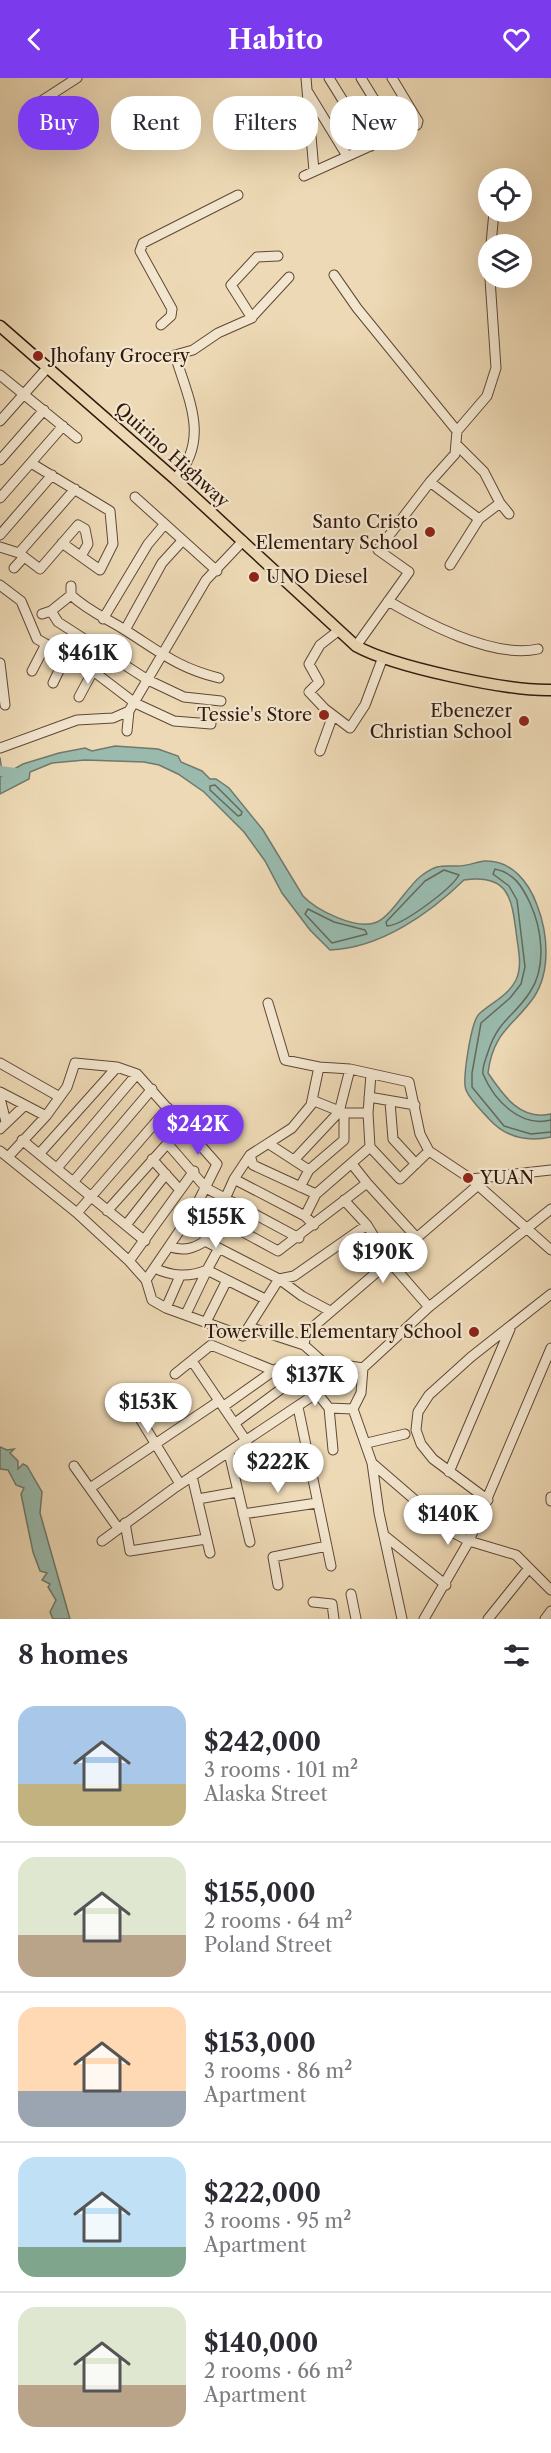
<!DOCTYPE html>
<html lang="en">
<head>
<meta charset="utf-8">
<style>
	body { margin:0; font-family:"Libre Caslon Text",serif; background:#f2f2f3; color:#2b2b33; height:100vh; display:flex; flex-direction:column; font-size:22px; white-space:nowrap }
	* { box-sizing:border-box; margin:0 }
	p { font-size:20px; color:#7c7c81 }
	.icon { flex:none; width:33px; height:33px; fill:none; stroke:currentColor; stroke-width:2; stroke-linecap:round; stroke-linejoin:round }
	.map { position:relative; height:1541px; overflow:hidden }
	.details { display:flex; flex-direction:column; background:#fff; flex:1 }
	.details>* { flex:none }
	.top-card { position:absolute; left:18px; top:18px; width:516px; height:54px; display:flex; gap:12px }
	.buttons { position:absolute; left:478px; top:90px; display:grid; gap:12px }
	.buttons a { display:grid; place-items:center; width:54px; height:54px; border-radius:50%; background:#fff; box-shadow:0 6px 24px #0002; font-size:30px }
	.price { position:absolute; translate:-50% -51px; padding:0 14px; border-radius:21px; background:#fff; color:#222; font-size:20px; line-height:39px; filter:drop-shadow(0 2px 3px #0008) }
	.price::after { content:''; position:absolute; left:50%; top:36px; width:18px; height:14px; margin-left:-9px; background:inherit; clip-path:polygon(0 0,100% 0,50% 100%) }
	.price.selected { background:#7c3aed; color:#fff }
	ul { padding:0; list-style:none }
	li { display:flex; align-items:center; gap:18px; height:150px; padding:0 18px }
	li+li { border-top:2px solid #e1e1e2 }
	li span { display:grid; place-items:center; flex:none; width:168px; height:120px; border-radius:18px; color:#555 }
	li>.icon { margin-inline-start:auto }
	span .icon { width:72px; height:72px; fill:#fffc; stroke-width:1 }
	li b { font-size:26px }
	h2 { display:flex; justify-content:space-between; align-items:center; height:72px; padding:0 18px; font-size:26px }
	.tag { padding:0 21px; border-radius:24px; background:#fff; box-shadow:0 6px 24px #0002; font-size:21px; line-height:54px }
	.tag.selected { background:#7c3aed; color:#fff }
	header { display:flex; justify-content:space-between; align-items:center; height:78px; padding:0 18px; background:#7c3aed; color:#fff; font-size:27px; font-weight:700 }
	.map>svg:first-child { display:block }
	.water { fill:#99baad; stroke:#6f796d; stroke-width:1.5 }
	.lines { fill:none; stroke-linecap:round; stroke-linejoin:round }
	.shore { stroke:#64695c; stroke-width:1.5 }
	.stream { stroke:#6f796d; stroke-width:1.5 }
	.river { stroke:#99baad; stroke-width:10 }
	.minor-casing { stroke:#5f4836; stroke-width:11 }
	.major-casing { stroke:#30180c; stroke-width:13 }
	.minor { stroke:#f3e6cf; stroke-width:9 }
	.major { stroke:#edd9b5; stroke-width:10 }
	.poi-dot { fill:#8f2418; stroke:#f3e6cf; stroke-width:2 }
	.labels { text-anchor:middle; stroke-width:4.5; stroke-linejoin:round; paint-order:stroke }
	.poi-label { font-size:18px; fill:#30180c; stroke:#f3e6cf; text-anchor:end }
	.street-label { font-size:18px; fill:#30180c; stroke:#f3e6cf }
</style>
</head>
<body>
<header><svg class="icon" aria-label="back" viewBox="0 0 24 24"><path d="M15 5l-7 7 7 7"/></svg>Habito<svg class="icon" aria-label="heart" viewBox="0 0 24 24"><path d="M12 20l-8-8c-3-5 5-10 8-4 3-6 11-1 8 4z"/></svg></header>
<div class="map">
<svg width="551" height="1541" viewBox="0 0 551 1541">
	<rect width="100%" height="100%" fill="#edd9b5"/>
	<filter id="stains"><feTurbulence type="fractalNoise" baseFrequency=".00333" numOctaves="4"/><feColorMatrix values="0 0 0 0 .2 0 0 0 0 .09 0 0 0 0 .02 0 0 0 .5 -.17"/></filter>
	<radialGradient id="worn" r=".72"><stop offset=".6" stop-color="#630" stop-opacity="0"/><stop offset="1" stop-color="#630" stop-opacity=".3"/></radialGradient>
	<path class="water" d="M115 668 158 671 178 678 181 684 202 693 210 701H216L229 710 263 752 303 818C316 832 357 853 377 844 392 837 407 809 421 798 437 786 441 788 458 788 467 788 476 784 485 783 512 782 529 805 537 827 548 855 551 893 534 919 514 948 493 953 488 995 503 1017 520 1043 551 1036V1059C527 1064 506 1060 489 1041 482 1033 470 1022 466 1012 462 1002 471 944 479 936 491 925 508 918 516 902 522 889 519 875 517 861 512 823 511 795 464 802 430 835 381 870 330 872L310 852 282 815 265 783 244 754 204 714 178 696 159 687 144 684 85 682 52 685 30 694 29 701 0 716V699L23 686 59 675 85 670 92 673Z
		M0 1369 7 1372 14 1371 10 1375 18 1383V1391L23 1386 27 1388 42 1414 40 1435 70 1541H53L50 1534 56 1522 48 1509 50 1506 42 1502 47 1495 40 1493 33 1474 21 1416 24 1410 16 1407 8 1392 0 1391Z"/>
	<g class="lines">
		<path class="shore" d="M215 707 242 734 241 737 238 738 210 712V708Z
			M444 792 459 797C451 811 402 848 387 848L386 844 425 803Z
			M308 831 334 844 365 852 367 856 332 865 305 836Z
			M551 1042C520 1050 494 1022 483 996 482 988 486 981 488 974 498 942 514 939 530 914 547 889 542 851 530 825 522 808 514 795 495 791L493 796 509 808 517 822 525 889 521 906 510 920 481 945 472 995V1009L504 1048 531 1056 551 1054"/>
		<path class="stream" d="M0 680 2 693"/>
		<path class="river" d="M0 693 15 695"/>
		<defs>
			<path id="minor" d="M306 0 314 93
				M329 0 371 68
				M361 0 396 57
				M308 14 347 78
				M29 31 77 0
				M304 98 417 47 418 43 392 0
				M491 166 494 134
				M334 197 357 230 457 353 455 376 430 404 378 472 409 494 356 568
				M253 238 289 199
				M161 247 171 238 172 231 140 173 143 165 238 117
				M0 297 77 360
				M0 343 48 289
				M457 353 487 318 496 290 489 186
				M457 367 484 394 500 425
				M0 382 44 332
				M31 385 110 433 113 466 100 492 62 465
				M175 401C211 361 188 321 175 277L193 272 218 255 252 240 231 207 257 179 278 178
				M430 404 479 441 500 425 509 436
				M135 419 217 493
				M0 420 63 348
				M0 457 52 397
				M0 469 19 475 40 491 78 447 85 451 88 466 81 478
				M19 475 75 411
				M450 487 479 441
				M14 490 24 479
				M0 507 21 523 37 561 93 593 135 625 174 643 211 646
				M71 508V517C88 533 106 540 125 552 160 574 178 590 219 600
				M388 523C426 545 493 581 538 571
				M51 533 58 544 148 602 184 619 221 623
				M42 536 51 533 71 517
				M103 541 148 466 164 447
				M125 552 162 485 182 463
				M338 553 320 567 309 586 319 604 309 614 325 631 350 650 365 627 383 579
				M0 585 5 627
				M32 593 46 566
				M53 605 66 578
				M79 619 93 593
				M127 653 129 633 206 502 243 463
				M0 670 77 642 113 640 129 633
				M320 673 333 637
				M268 925 285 982 319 989
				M0 985 58 1018
				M0 1014 46 1038
				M369 1019 415 1027
				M0 1020 6 1044
				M312 1022 344 1035H368
				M390 1024 393 1061 416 1086
				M0 1051 24 1028
				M22 1062 145 1163
				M167 1065 206 1110 299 1160
				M269 1066 309 1092
				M370 1069 400 1101 429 1073
				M0 1073 77 1135 129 1183 146 1202 152 1222 166 1230 243 1258 279 1201 294 1198 367 1147
				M40 1075 117 989
				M250 1077 253 1087 316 1116 370 1069 368 1035 371 996
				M8 1079 46 1038 67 1009 75 985 117 989 137 996 217 1086 195 1130 146 1202
				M152 1081 179 1111
				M295 1081 339 1034 350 991
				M352 1086 367 1105 417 1160
				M57 1090 137 996
				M234 1101 305 1138 314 1147
				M471 1101 551 1092
				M73 1104 152 1011
				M367 1105 278 1173 232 1148 227 1142 225 1121 234 1101 250 1077 292 1050 311 1027 319 989 350 991 409 1004 420 1056 429 1073 471 1101 551 1172
				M300 1109 309 1092 344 1062V1035
				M344 1122 367 1147 389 1183 429 1229
				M107 1133 184 1047
				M77 1135 168 1030
				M305 1138 316 1116
				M126 1147 166 1096
				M205 1163 279 1201 302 1218 330 1233
				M170 1169C184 1173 193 1171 205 1163V1144L195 1130
				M129 1183 194 1093
				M154 1190C172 1198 188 1200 207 1192L219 1170
				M166 1230 180 1198
				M186 1236 207 1192 265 1221
				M206 1244 227 1202
				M249 1249 304 1267
				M192 1283 247 1364
				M363 1290 323 1284 304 1267 306 1255 477 1108
				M175 1296 211 1267 314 1309 317 1315
				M224 1328 276 1291
				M298 1329 331 1488
				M139 1339 180 1406
				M235 1345 296 1300
				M367 1365 405 1356
				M333 1372 329 1330 353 1331
				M229 1375 250 1464
				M372 1385 452 1454 469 1463 516 1477 551 1512
				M74 1388 118 1450
				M234 1388 308 1371
				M449 1394 510 1251
				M192 1398 210 1475
				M90 1410 219 1323
				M551 1419V1423
				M198 1421 237 1414
				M488 1422 433 1381 421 1366 416 1352 418 1334 429 1317 471 1279 551 1216
				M243 1436 317 1425
				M125 1445 130 1473 206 1461
				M385 1458 446 1507
				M102 1463 173 1411 317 1315 329 1330
				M278 1507 273 1479 327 1468
				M351 1516 356 1541
				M313 1524 332 1526 334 1541
				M402 1541 379 1435 372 1385 353 1331 361 1315 363 1290 429 1229 551 1131
				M424 1541 469 1463 551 1270
				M488 1541 529 1490
				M545 1541 551 1533"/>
			<path id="major" d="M0 248 175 401 356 568C394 589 507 613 551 612"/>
		</defs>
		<use href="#minor" class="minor-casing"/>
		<use href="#major" class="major-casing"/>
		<use href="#minor" class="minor"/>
		<use href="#major" class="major"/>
	</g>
	<g class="poi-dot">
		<circle cx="38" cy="278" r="6"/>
		<circle cx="430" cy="454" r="6"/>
		<circle cx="254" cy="499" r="6"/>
		<circle cx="324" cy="637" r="6"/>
		<circle cx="524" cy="643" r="6"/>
		<circle cx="468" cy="1100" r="6"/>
		<circle cx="474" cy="1254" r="6"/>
	</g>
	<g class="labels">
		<g class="poi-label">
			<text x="50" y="284" text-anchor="start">Jhofany Grocery</text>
			<text x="418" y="450">Santo Cristo<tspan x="418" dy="21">Elementary School</tspan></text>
			<text x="266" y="505" text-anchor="start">UNO Diesel</text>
			<text x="512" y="639">Ebenezer<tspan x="512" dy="21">Christian School</tspan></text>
			<text x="312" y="643">Tessie's Store</text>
			<text x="480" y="1106" text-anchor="start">YUAN</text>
			<text x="462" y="1260">Towerville Elementary School</text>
		</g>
		<g class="street-label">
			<text transform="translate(172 377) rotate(42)" y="6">Quirino Highway</text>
		</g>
	</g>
	<rect width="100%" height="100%" filter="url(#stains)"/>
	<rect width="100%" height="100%" fill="url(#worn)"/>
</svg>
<div class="buttons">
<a><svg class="icon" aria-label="locate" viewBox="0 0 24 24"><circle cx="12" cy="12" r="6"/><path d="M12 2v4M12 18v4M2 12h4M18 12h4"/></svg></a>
<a><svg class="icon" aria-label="layers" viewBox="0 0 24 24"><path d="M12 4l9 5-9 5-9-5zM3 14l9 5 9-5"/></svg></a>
</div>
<b class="price" style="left:88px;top:607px">$461K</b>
<b class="price selected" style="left:198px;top:1078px">$242K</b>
<b class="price" style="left:216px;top:1171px">$155K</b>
<b class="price" style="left:383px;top:1206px">$190K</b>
<b class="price" style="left:315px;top:1329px">$137K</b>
<b class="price" style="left:148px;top:1356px">$153K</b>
<b class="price" style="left:278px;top:1416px">$222K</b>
<b class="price" style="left:448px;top:1468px">$140K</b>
<div class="top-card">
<a class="tag selected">Buy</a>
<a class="tag">Rent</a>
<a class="tag">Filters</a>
<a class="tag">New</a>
</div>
</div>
<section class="details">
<h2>8 homes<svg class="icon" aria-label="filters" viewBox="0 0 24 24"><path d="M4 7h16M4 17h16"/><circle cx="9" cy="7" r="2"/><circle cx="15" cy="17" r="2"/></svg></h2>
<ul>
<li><span style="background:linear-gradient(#a9c7e8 65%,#c2b280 0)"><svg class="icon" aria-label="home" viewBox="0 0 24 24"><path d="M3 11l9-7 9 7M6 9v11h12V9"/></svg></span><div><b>$242,000</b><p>3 rooms · 101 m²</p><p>Alaska Street</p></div></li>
<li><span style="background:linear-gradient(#dfe7d0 65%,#b9a48a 0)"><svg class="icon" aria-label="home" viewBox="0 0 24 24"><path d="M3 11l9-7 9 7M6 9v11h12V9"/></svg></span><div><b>$155,000</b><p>2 rooms · 64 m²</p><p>Poland Street</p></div></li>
<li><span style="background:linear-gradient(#ffd9b3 70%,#9aa5b1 0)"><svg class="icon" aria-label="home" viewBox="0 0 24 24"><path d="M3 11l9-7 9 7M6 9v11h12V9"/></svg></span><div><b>$153,000</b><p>3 rooms · 86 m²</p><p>Apartment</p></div></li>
<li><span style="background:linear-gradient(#bfe0f5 75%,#7fa58c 0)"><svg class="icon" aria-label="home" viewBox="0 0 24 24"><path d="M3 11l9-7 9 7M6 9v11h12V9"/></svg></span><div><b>$222,000</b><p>3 rooms · 95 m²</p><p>Apartment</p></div></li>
<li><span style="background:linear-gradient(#dfe7d0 65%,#b9a48a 0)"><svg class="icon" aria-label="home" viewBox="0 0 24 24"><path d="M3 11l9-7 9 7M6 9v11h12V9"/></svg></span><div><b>$140,000</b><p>2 rooms · 66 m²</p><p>Apartment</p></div></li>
</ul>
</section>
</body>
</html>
